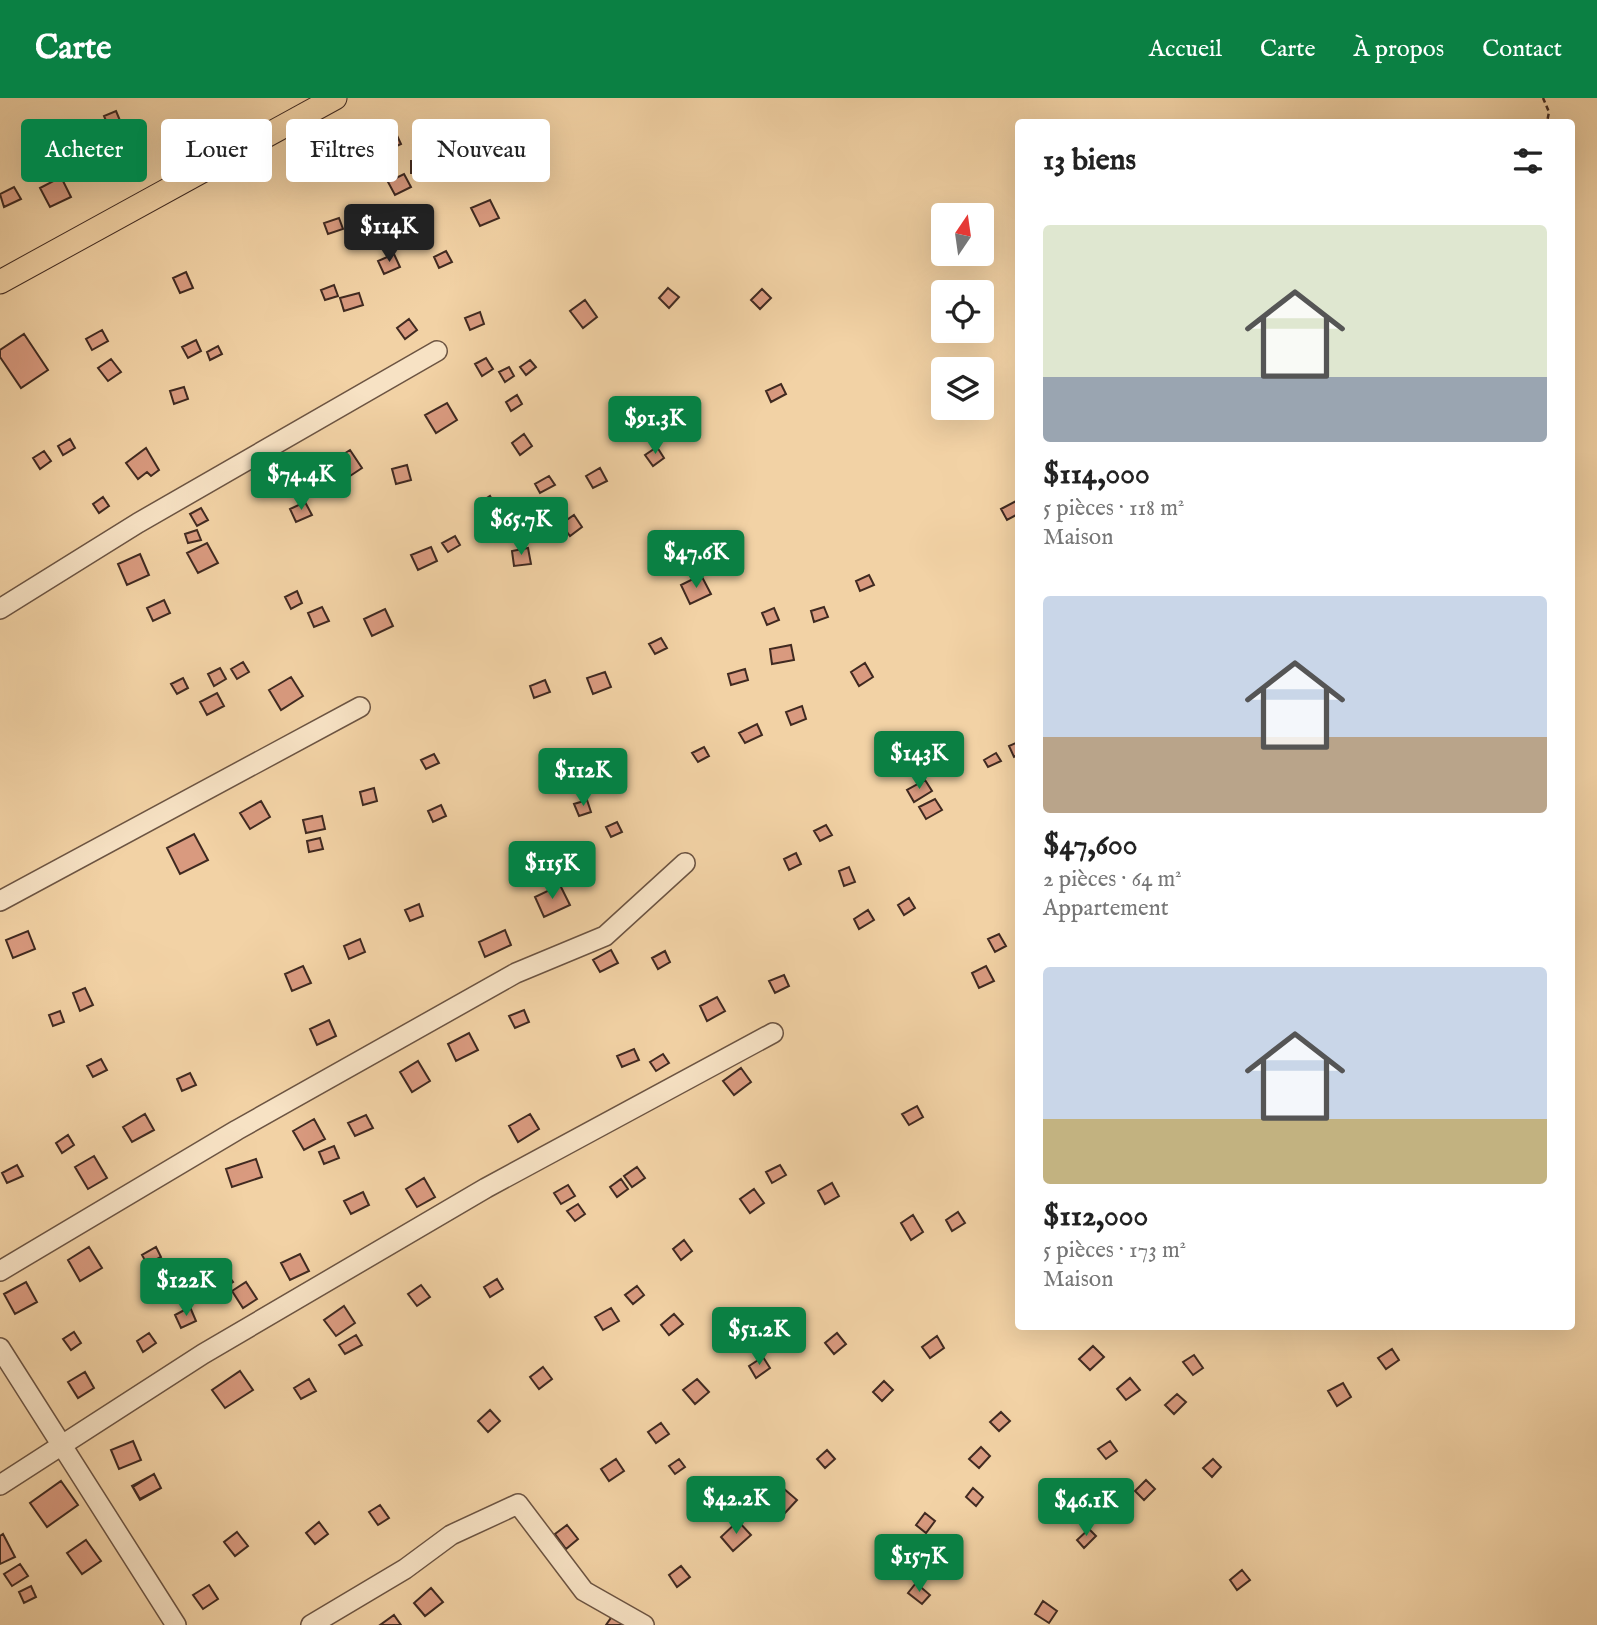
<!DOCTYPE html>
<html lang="fr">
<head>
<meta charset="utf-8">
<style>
	body { margin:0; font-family:"IM FELL English",serif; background:#f6f6f6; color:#222; height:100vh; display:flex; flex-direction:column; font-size:26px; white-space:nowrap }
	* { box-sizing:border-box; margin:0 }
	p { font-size:23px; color:#767676 }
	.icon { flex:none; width:38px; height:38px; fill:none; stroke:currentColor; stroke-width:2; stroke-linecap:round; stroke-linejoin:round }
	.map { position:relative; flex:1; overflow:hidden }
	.drawer { position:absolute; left:1015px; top:21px; width:560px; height:1211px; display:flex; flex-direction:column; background:#fff; border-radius:7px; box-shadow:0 7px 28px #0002 }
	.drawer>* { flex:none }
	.guide { position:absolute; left:21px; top:21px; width:665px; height:63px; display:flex; gap:14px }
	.needle { width:46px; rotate:13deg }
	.tools { position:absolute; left:931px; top:105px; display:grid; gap:14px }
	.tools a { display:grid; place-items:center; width:63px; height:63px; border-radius:7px; background:#fff; box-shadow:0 7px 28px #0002; font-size:35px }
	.price { position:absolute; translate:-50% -60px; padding:0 16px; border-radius:7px; background:#0b8043; color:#fff; font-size:23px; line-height:46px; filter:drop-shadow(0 2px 4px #0008) }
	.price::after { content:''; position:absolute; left:50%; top:42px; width:21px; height:16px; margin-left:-10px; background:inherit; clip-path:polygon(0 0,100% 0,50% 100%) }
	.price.current { background:#222; color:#fff }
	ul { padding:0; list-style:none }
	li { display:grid; align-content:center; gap:14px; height:371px; padding:0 28px }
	li span { display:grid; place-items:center; height:217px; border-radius:7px; color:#555 }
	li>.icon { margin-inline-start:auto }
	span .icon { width:126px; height:126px; fill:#fffc; stroke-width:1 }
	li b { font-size:30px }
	h2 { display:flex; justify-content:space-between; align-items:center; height:84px; padding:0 28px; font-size:30px }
	.pill { padding:0 24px; border-radius:7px; background:#fff; box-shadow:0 7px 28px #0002; font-size:24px; line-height:63px }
	.pill.current { background:#0b8043; color:#fff }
	header { display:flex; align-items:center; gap:42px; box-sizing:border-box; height:98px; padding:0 35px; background:#0b8043; color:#fff }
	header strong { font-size:33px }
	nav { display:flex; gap:38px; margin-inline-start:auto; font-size:24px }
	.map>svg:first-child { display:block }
	.building { fill:#d99a7f; stroke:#402a21; stroke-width:2 }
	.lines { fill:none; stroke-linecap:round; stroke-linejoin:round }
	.minor-casing { stroke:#6c5442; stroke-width:22 }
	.major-casing { stroke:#402a21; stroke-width:25 }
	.path { stroke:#402a21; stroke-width:2.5; stroke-dasharray:5 3.5; stroke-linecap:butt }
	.minor { stroke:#f7e2c4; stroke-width:19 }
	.major { stroke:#f2d2a5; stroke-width:23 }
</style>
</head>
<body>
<header>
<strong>Carte</strong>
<nav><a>Accueil</a><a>Carte</a><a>À propos</a><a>Contact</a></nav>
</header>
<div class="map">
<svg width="1597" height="1527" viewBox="0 0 1597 1527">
	<rect width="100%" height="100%" fill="#f2d2a5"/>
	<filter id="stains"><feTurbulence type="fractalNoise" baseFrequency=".00286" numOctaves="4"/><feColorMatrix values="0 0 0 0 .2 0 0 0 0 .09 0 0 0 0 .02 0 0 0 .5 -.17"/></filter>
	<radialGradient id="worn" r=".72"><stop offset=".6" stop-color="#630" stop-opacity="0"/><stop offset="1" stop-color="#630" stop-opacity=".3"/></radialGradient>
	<path class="building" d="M116 13 121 25 109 30 104 18Z
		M393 29 401 46 384 54 376 37Z
		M411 63H426V75H411Z
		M404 76 411 89 395 97 388 84Z
		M61 79 71 99 50 109 40 90Z
		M14 89 21 101 4 109 0 96Z
		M490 102 499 120 480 128 471 110Z
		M339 120 343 131 328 136 324 125Z
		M446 153 452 164 439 170 434 159Z
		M394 156 400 169 384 176 378 163Z
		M186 174 193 190 180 195 173 180Z
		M334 187 338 198 325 202 321 192Z
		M668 190 679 199 669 210 659 200Z
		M762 191 771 200 760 211 751 202Z
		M359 195 363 207 344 213 340 200Z
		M585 202 597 219 583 230 570 213Z
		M480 214 484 226 470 232 465 220Z
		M409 221 417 232 405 241 397 230Z
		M102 232 108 243 92 252 86 241Z
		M24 236 48 272 21 290 0 259V252Z
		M196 242 201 253 188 260 182 249Z
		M218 248 222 256 210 262 207 254Z
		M486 260 493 271 482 278 475 266Z
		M111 261 121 274 108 283 98 270Z
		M530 262 536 269 526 277 520 269Z
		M509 269 514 278 505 284 499 274Z
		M781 286 786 296 771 304 766 293Z
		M184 289 188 301 174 306 170 293Z
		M517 297 522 306 511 313 506 304Z
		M447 305 457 322 436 335 425 317Z
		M643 313 648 323 637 330 631 320Z
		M524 336 532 348 520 357 512 345Z
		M70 341 75 350 63 357 58 348Z
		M657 349 664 360 653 368 645 357Z
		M146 350 159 372 151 378 147 374 138 381 126 365Z
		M350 352 362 370 344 382 331 364Z
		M44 353 51 363 40 371 33 360Z
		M407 367 411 382 396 386 392 371Z
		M600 370 607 383 593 390 586 378Z
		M549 378 555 387 540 395 535 386Z
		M490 398 497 410 486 417 479 405Z
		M103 399 109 408 99 415 93 406Z
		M1016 403 1018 416 1007 422 1001 411Z
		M305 404 312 417 296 424 290 411Z
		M201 410 208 422 197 428 190 416Z
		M574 417 582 429 570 438 561 426Z
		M197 432 201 442 188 445 185 436Z
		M455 438 460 447 448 454 442 445Z
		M207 445 218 465 198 475 187 455Z
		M431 449 437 463 418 472 411 457Z
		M528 450 531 466 514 468 512 453Z
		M140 456 149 477 127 487 118 466Z
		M701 477 711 496 690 506 681 487Z
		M869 477 874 487 860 493 856 483Z
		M297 493 302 505 291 511 285 499Z
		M164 502 170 515 153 523 147 510Z
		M322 509 329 523 314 529 308 515Z
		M824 509 828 519 814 524 811 513Z
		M774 510 779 522 767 527 762 515Z
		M385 511 393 528 372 538 364 521Z
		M661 540 667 550 655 556 649 546Z
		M791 547 794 562 772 566 770 551Z
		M243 564 249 574 237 581 231 571Z
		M865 565 873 579 859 588 851 574Z
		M220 570 226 581 214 588 208 576Z
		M745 571 748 582 731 587 728 576Z
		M605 574 611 589 593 596 587 580Z
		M291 579 303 598 281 612 269 592Z
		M183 580 188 590 177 596 171 586Z
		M545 582 550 594 534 600 530 588Z
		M217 595 224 608 207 617 200 604Z
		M802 608 806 621 791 627 786 614Z
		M757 626 762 637 745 645 739 635Z
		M1018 644V657L1014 659 1009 648Z
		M704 649 709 658 698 664 692 655Z
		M996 655 1001 663 988 669 984 662Z
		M434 656 439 665 426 671 421 662Z
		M925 682 932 693 914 704 907 692Z
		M374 690 377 703 363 707 360 694Z
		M935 701 942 712 926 721 919 709Z
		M587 702 591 714 579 718 574 706Z
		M261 703 270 719 250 731 240 715Z
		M441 707 446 718 433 724 428 713Z
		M322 718 325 731 306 735 303 722Z
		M617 724 622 734 611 739 606 729Z
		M826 727 832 737 820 743 814 733Z
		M194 736 208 762 180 776 167 750Z
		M320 740 323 751 309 754 307 743Z
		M543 749 549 765 534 771 528 754Z
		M796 755 801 766 789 772 784 761Z
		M849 769 855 784 844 788 839 773Z
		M560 787 570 807 544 819 535 799Z
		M909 800 915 810 904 817 898 807Z
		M419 806 423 818 410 823 405 812Z
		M868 812 874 822 859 831 854 821Z
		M505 832 511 847 485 859 479 844Z
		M28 833 35 851 13 860 6 842Z
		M999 836 1006 848 995 854 988 841Z
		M360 841 365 854 349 861 344 848Z
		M611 852 618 865 600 874 593 862Z
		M665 853 670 864 658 871 652 860Z
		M303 868 311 885 292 893 285 876Z
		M986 868 994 883 979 890 972 875Z
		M784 877 789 888 775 895 769 883Z
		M85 890 93 907 80 913 73 895Z
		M717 899 725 913 707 923 700 908Z
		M524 912 529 924 515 930 509 918Z
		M60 913 64 924 53 928 49 917Z
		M329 922 336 938 317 947 310 931Z
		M469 935 478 952 456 963 448 946Z
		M634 951 639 962 622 969 617 958Z
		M663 956 669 965 656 973 650 964Z
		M101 961 107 972 93 979 87 968Z
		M418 963 430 983 412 994 400 974Z
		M741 970 751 984 734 997 723 983Z
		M190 975 196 987 182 993 177 981Z
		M917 1008 923 1019 909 1027 902 1016Z
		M145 1016 154 1032 132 1044 123 1029Z
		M530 1016 539 1031 518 1044 509 1028Z
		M366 1017 373 1030 355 1038 348 1025Z
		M314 1021 325 1041 304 1052 293 1033Z
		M68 1037 74 1047 62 1055 56 1045Z
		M334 1048 339 1060 324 1066 319 1054Z
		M94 1058 107 1080 88 1091 75 1069Z
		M256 1061 262 1079 232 1089 226 1071Z
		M17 1067 23 1078 7 1085 2 1075Z
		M780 1067 786 1077 772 1085 766 1074Z
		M637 1069 645 1080 632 1089 624 1078Z
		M424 1080 435 1099 417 1109 406 1091Z
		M621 1081 628 1091 617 1099 610 1089Z
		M832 1085 839 1098 825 1106 818 1093Z
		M568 1087 575 1098 561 1106 554 1095Z
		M754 1091 764 1105 750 1115 740 1101Z
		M363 1094 369 1107 351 1116 344 1103Z
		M578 1106 585 1116 575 1123 567 1113Z
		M958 1114 965 1125 952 1133 946 1122Z
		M913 1117 923 1134 911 1142 901 1125Z
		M684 1142 692 1153 681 1162 673 1151Z
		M89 1149 102 1170 80 1183 68 1162Z
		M156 1149 161 1159 147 1166 142 1157Z
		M300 1156 309 1173 290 1182 281 1165Z
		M223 1170 233 1184 221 1192 211 1179Z
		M497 1181 503 1191 490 1199 484 1189Z
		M26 1184 37 1204 15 1216 4 1196Z
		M246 1184 257 1201 243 1210 232 1193Z
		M421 1187 430 1199 417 1208 408 1196Z
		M637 1188 644 1197 633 1206 625 1197Z
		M344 1208 355 1225 336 1238 324 1222Z
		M190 1209 196 1223 181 1230 175 1217Z
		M611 1210 619 1223 603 1232 595 1219Z
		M674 1216 683 1226 669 1237 661 1227Z
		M74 1234 81 1245 71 1252 63 1241Z
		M149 1235 156 1245 143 1254 137 1243Z
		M837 1235 846 1246 834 1256 825 1245Z
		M356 1237 362 1247 345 1256 339 1247Z
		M937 1238 944 1250 930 1260 922 1249Z
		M1093 1248 1104 1259 1090 1272 1079 1261Z
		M1392 1251 1399 1262 1386 1271 1378 1260Z
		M1194 1257 1203 1270 1193 1277 1183 1264Z
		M763 1259 770 1270 756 1280 749 1268Z
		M543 1269 552 1281 539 1291 530 1279Z
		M240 1273 253 1292 225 1310 212 1292Z
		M85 1274 94 1290 78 1300 68 1284Z
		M1130 1280 1140 1292 1126 1302 1117 1291Z
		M309 1281 316 1293 301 1301 294 1290Z
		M697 1281 709 1294 695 1306 683 1292Z
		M884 1283 893 1292 882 1303 873 1294Z
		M1343 1285 1351 1299 1337 1308 1328 1293Z
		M1177 1296 1186 1304 1174 1316 1165 1307Z
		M490 1312 500 1323 488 1334 478 1323Z
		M1001 1314 1010 1323 999 1333 990 1324Z
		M661 1325 669 1336 656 1345 648 1334Z
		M133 1343 141 1362 119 1371 111 1352Z
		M1110 1343 1117 1353 1106 1361 1098 1351Z
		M981 1349 990 1358 979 1370 969 1361Z
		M827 1352 835 1361 825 1370 817 1361Z
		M616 1361 624 1373 609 1383 601 1371Z
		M679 1361 685 1369 675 1376 669 1368Z
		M1213 1361 1221 1369 1212 1379 1203 1370Z
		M154 1376 161 1390 140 1401 133 1389Z
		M154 1376 161 1390 140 1402 132 1388Z
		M1146 1382 1155 1391 1144 1402 1135 1393Z
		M61 1383 78 1407 47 1429 30 1405Z
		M783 1390 797 1402 784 1416 770 1404Z
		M973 1390 983 1399 976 1408 966 1399Z
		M380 1407 389 1420 378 1427 369 1414Z
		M925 1415 935 1423 926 1435 916 1427Z
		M738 1423 751 1437 733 1453 721 1439Z
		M319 1424 328 1436 315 1446 306 1435Z
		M567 1427 578 1441 566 1451 555 1436Z
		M1089 1431 1096 1438 1084 1450 1077 1442Z
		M237 1434 248 1448 235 1458 224 1444Z
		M3 1436 15 1459 0 1466V1438Z
		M86 1442 101 1463 82 1476 67 1455Z
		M20 1466 28 1478 12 1488 4 1476Z
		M681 1468 690 1479 677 1489 669 1477Z
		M1242 1472 1250 1482 1237 1492 1230 1482Z
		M916 1485 930 1497 922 1506 908 1495Z
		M209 1487 218 1501 203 1511 193 1497Z
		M31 1488 36 1499 24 1505 19 1494Z
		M431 1490 443 1504 425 1518 414 1505Z
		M1043 1503 1057 1513 1049 1525 1035 1516Z
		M615 1514 625 1522 621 1527H606Z
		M394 1517 401 1527H380Z"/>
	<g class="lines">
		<defs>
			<path id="minor" d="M0 511 138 425 437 253
				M0 803 360 609
				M0 1173 237 1032 516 875 605 838 685 765
				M0 1250 176 1527
				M0 1387 203 1256 486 1090 773 935
				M311 1527 405 1471 451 1437 518 1406 584 1493 644 1527"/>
			<path id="major" d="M0 184 335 0"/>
		</defs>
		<use href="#minor" class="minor-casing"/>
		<use href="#major" class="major-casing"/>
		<path class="path" d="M1543 0 1549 14 1547 24"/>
		<use href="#minor" class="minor"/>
		<use href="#major" class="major"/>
	</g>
	<rect width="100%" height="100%" filter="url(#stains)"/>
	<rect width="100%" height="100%" fill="url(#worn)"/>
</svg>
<div class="tools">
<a><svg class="needle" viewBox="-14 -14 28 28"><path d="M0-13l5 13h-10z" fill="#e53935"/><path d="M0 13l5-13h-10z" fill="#767676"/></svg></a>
<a><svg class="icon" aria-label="locate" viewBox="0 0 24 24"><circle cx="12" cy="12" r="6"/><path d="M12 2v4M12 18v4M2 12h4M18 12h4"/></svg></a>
<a><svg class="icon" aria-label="layers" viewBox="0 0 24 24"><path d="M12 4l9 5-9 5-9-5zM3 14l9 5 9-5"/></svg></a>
</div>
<b class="price current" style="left:389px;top:166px">$114K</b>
<b class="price" style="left:655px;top:358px">$91.3K</b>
<b class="price" style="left:301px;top:414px">$74.4K</b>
<b class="price" style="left:521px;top:459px">$65.7K</b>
<b class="price" style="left:696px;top:492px">$47.6K</b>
<b class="price" style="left:919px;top:693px">$143K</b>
<b class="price" style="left:583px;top:710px">$112K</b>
<b class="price" style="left:552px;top:803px">$115K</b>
<b class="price" style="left:186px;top:1220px">$122K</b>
<b class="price" style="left:759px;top:1269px">$51.2K</b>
<b class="price" style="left:736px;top:1438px">$42.2K</b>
<b class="price" style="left:1086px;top:1440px">$46.1K</b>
<b class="price" style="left:919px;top:1496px">$157K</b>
<div class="guide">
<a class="pill current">Acheter</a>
<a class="pill">Louer</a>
<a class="pill">Filtres</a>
<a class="pill">Nouveau</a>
</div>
<section class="drawer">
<h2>13 biens<svg class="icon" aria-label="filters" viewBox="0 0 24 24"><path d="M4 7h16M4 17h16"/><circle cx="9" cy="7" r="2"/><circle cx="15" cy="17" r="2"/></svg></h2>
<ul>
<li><span style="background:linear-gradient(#dfe7d0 70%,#9aa5b1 0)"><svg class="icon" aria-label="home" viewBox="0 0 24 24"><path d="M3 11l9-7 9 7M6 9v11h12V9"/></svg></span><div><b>$114,000</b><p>5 pièces · 118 m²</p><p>Maison</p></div></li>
<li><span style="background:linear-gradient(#c9d6e8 65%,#b9a48a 0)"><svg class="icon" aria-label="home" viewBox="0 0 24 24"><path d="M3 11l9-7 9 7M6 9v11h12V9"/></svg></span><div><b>$47,600</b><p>2 pièces · 64 m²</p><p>Appartement</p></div></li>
<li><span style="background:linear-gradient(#c9d6e8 70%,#c2b280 0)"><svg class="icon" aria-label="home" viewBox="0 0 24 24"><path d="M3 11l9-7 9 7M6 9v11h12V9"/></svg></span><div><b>$112,000</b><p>5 pièces · 173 m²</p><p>Maison</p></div></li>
</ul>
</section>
</div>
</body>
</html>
